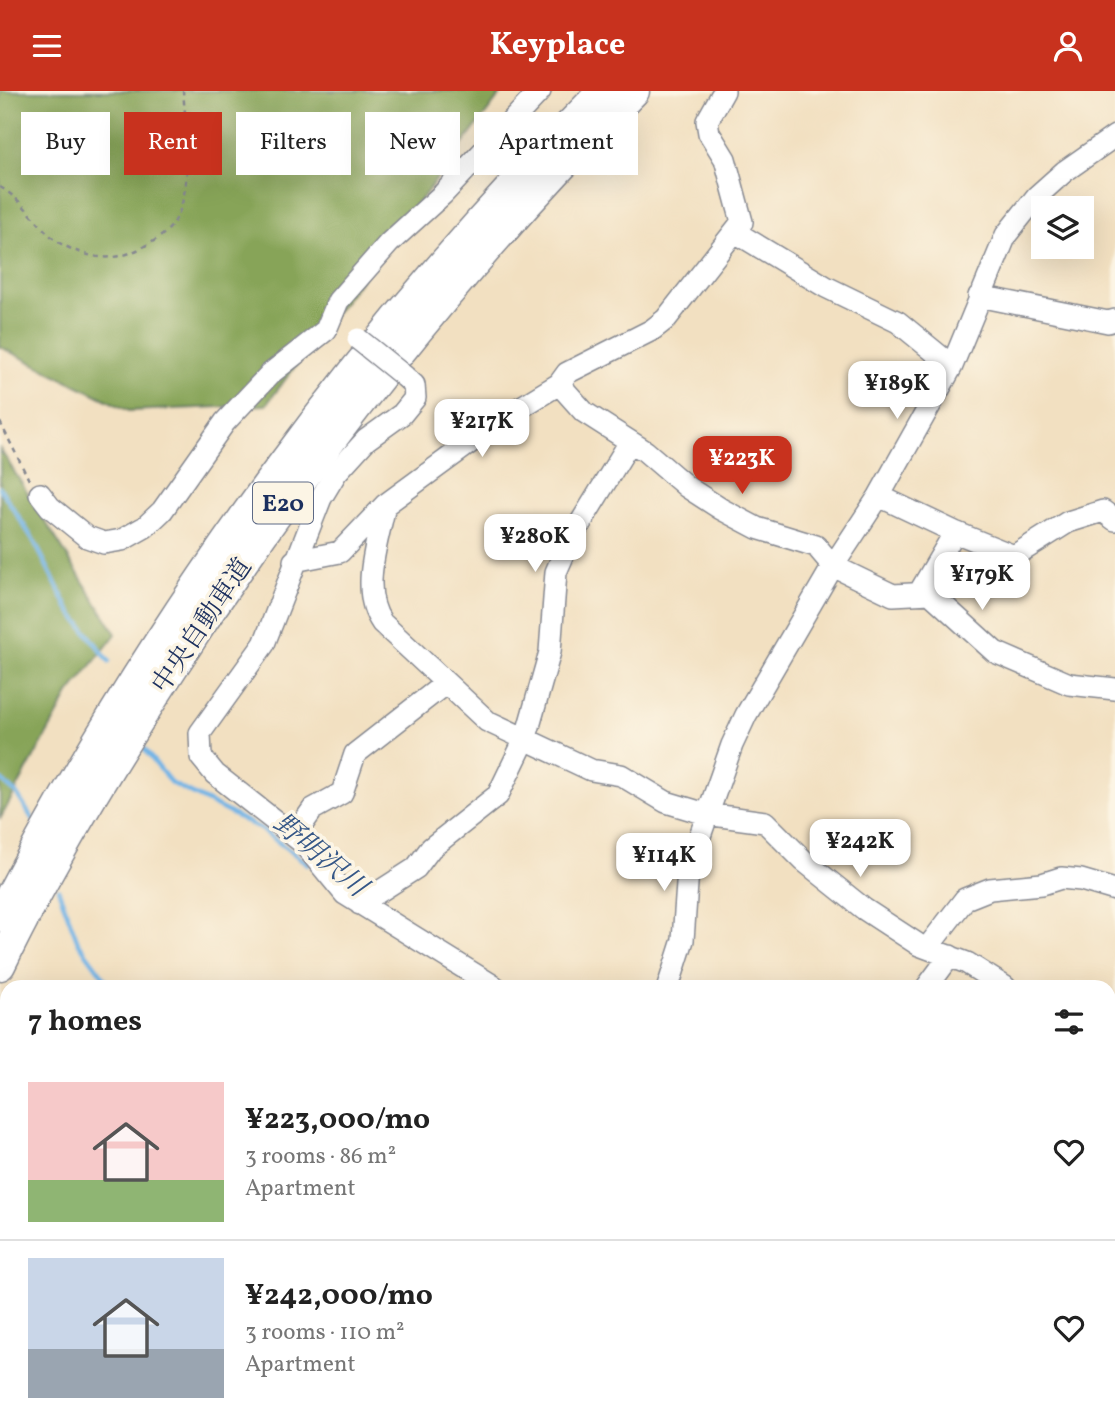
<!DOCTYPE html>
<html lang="en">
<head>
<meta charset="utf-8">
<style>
	body { margin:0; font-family:Vollkorn,"Noto Serif JP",serif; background:#f2f2f2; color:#222; height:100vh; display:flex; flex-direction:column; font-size:26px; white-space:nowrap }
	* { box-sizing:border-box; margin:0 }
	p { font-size:23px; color:#767676 }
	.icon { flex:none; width:38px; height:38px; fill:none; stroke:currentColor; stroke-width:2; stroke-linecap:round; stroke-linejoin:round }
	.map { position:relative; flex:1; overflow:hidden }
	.drawer { position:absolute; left:0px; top:889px; width:1116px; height:448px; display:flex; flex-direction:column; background:#fff; border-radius:21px 21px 0 0; box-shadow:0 7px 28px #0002 }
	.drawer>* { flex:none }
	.hud { position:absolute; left:21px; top:21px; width:700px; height:63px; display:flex; gap:14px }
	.buttons { position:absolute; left:1031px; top:105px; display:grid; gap:14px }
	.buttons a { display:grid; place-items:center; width:63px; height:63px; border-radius:0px; background:#fff; box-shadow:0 7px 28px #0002; font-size:35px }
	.price { position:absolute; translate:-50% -60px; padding:0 16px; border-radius:14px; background:#fff; color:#222; font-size:23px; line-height:46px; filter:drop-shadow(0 2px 4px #0008) }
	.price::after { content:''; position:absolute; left:50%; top:42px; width:21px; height:16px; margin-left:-10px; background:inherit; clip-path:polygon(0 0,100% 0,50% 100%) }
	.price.active { background:#c8321e; color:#fff }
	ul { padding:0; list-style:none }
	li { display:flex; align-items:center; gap:21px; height:175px; padding:0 28px }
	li+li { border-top:2px solid #e0e0e0 }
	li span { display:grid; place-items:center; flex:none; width:196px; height:140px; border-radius:0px; color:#555 }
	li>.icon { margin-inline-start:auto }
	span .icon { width:84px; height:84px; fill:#fffc; stroke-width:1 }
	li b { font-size:30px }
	h2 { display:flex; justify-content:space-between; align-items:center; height:84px; padding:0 28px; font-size:30px }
	.pill { padding:0 24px; border-radius:0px; background:#fff; box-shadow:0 7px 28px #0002; font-size:24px; line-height:63px }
	.pill.active { background:#c8321e; color:#fff }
	header { display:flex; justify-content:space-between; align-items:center; height:91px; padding:0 28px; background:#c8321e; color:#fff; font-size:32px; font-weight:700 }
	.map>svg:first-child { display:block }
	.forest { fill:#87a458; stroke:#516a5b; stroke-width:2 }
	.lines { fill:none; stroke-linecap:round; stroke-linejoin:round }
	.stream { stroke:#71b4e6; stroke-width:4.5 }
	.minor-casing { stroke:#868890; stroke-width:24 }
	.major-casing { stroke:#868890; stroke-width:30 }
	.highway-casing { stroke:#868890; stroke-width:33 }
	.path { stroke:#868890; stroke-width:2.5; stroke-dasharray:5 5; stroke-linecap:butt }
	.minor { stroke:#fff; stroke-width:21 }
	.major { stroke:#fff; stroke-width:26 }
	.highway { stroke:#fff; stroke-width:30 }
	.minor-bridge-casing { stroke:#868890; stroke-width:24; stroke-linecap:butt }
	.minor-bridge { stroke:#fff; stroke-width:21 }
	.labels { text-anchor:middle; stroke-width:7; stroke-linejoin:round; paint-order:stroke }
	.shield { fill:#fcf5e5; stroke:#5e6a86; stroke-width:2 }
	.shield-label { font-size:24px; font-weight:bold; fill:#1b2f5e }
	.street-label { font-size:26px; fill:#1b2f5e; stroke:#fcf5e5 }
	.water-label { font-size:28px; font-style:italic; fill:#355787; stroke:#fcf5e5 }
</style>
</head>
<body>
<header><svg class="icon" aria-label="menu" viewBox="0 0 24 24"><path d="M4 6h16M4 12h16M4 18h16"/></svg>Keyplace<svg class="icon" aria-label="person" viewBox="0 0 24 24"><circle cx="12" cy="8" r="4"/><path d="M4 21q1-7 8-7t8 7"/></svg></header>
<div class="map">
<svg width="1115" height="1337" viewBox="0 0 1115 1337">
	<rect width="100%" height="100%" fill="#fcf5e5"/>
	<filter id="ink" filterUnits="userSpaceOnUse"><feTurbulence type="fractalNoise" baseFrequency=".0143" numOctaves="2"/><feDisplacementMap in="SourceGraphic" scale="14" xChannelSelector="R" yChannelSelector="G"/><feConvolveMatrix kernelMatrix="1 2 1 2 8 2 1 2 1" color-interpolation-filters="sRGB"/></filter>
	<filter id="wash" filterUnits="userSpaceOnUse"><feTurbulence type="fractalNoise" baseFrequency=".00686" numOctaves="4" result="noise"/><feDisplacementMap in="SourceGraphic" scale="28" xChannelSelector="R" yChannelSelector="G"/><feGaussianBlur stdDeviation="1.57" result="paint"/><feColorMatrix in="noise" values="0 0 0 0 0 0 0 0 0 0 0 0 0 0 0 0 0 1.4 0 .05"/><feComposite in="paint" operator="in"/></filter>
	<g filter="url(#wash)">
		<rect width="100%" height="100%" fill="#f2e0c1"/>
		<path class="forest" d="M0 0H503L266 314 129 320 0 256Z
			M0 358 116 543 69 603 0 728Z"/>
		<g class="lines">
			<path class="stream" d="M0 397 34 450 68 517 109 570
				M144 658 171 692 259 737 308 773
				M0 688 16 702 33 729
				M58 798 78 851 111 896
				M926 1330 927 1337"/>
		</g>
	</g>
	<g filter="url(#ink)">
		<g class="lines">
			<defs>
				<path id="minor" d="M735 141 826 196 898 231 952 275
					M979 205 1108 231 1115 229
					M404 285 414 294 415 307 402 323 366 349 336 382 321 407 264 553 200 642 201 666 215 683 303 752 345 803 495 896
					M559 293 584 321 645 360 687 396 721 418 757 437 816 455 833 475 893 504 930 502 995 561 1069 593 1115 598
					M40 403 50 416 87 446 104 452 122 449 145 436 162 420 225 331 270 283 326 239 338 210 389 152 443 103 540 0
					M879 405 955 441 1014 465 1068 431 1103 420 1115 429
					M385 414C378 450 359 500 382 532L487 630 591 679 621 684 666 711 706 723 765 731 804 770 864 818 919 854 967 872 1005 896
					M294 470 340 461 385 414 505 326 559 293 567 282 652 239 666 228 742 131 725 68 709 42 707 30 724 0
					M919 502 955 441
					M294 745 313 718 342 702 355 663 446 592
					M360 813 416 777 431 757 498 704 526 646 550 561 556 481 570 449 630 351
					M928 856 965 808 990 798 1042 793 1061 787 1081 789 1115 799
					M668 896 683 849 688 779 732 654 746 624 833 475 879 405 952 275 1006 144 1037 105 1065 80 1115 45
					M927 896 950 865
					M1110 973 1115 978
					M1110 1038 1115 1033
					M1110 1320 1115 1324
					M520 1330 526 1337
					M904 1330 905 1337
					M268 1337V1330
					M547 1337V1330"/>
				<path id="major" d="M1110 1185 1115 1178
					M988 1337 994 1330"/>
				<path id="highway" d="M0 825C157 522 363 243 603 0
					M0 874C50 771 110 673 172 577 306 369 459 175 634 0"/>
			</defs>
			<use href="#minor" class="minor-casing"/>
			<use href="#major" class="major-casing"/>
			<use href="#highway" class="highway-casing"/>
			<path class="path" d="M0 96C26 110 42 143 63 154 89 167 112 172 139 158 153 151 168 143 176 128 193 96 186 35 183 0
				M0 331 30 391
				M0 1307 7 1301"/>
			<use href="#minor" class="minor"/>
			<use href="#major" class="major"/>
			<use href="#highway" class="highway"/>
			<defs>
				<path id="minor-bridge" d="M358 248 404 285"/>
			</defs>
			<use href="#minor-bridge" class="minor-bridge-casing"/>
			<use href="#minor-bridge" class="minor-bridge"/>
		</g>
	</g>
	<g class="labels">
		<rect class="shield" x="253" y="391.5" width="60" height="41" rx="5"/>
		<g class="shield-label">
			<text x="283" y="420">E20</text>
		</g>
		<g class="street-label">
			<text transform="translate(201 534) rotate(-56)" y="9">中央自動車道</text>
		</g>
		<g class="water-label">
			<text transform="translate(321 763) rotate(40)" y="10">野明沢川</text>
		</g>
	</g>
</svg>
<div class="buttons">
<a><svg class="icon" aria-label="layers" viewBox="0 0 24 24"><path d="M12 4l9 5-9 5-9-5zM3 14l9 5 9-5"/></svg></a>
</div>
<b class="price" style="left:897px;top:330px">¥189K</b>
<b class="price" style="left:482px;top:368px">¥217K</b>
<b class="price active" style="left:742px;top:405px">¥223K</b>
<b class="price" style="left:535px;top:483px">¥280K</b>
<b class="price" style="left:982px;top:521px">¥179K</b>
<b class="price" style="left:860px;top:788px">¥242K</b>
<b class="price" style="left:664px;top:802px">¥114K</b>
<div class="hud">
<a class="pill">Buy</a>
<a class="pill active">Rent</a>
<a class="pill">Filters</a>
<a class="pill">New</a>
<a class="pill">Apartment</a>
</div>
<section class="drawer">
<h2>7 homes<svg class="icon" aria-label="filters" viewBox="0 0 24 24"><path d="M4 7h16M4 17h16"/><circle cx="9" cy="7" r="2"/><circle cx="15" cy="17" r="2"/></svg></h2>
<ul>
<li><span style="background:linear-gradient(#f6c9c9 70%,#8fb573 0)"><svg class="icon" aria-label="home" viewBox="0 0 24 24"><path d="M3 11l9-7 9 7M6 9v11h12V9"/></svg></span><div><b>¥223,000/mo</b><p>3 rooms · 86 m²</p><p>Apartment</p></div><svg class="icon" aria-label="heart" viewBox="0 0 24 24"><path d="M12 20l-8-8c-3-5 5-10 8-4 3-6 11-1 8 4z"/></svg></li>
<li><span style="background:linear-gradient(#c9d6e8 65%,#9aa5b1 0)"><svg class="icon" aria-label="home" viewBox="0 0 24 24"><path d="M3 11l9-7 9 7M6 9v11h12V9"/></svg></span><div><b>¥242,000/mo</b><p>3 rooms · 110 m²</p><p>Apartment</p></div><svg class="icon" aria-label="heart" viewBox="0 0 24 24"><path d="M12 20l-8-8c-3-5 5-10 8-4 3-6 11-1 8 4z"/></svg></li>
</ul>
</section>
</div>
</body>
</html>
